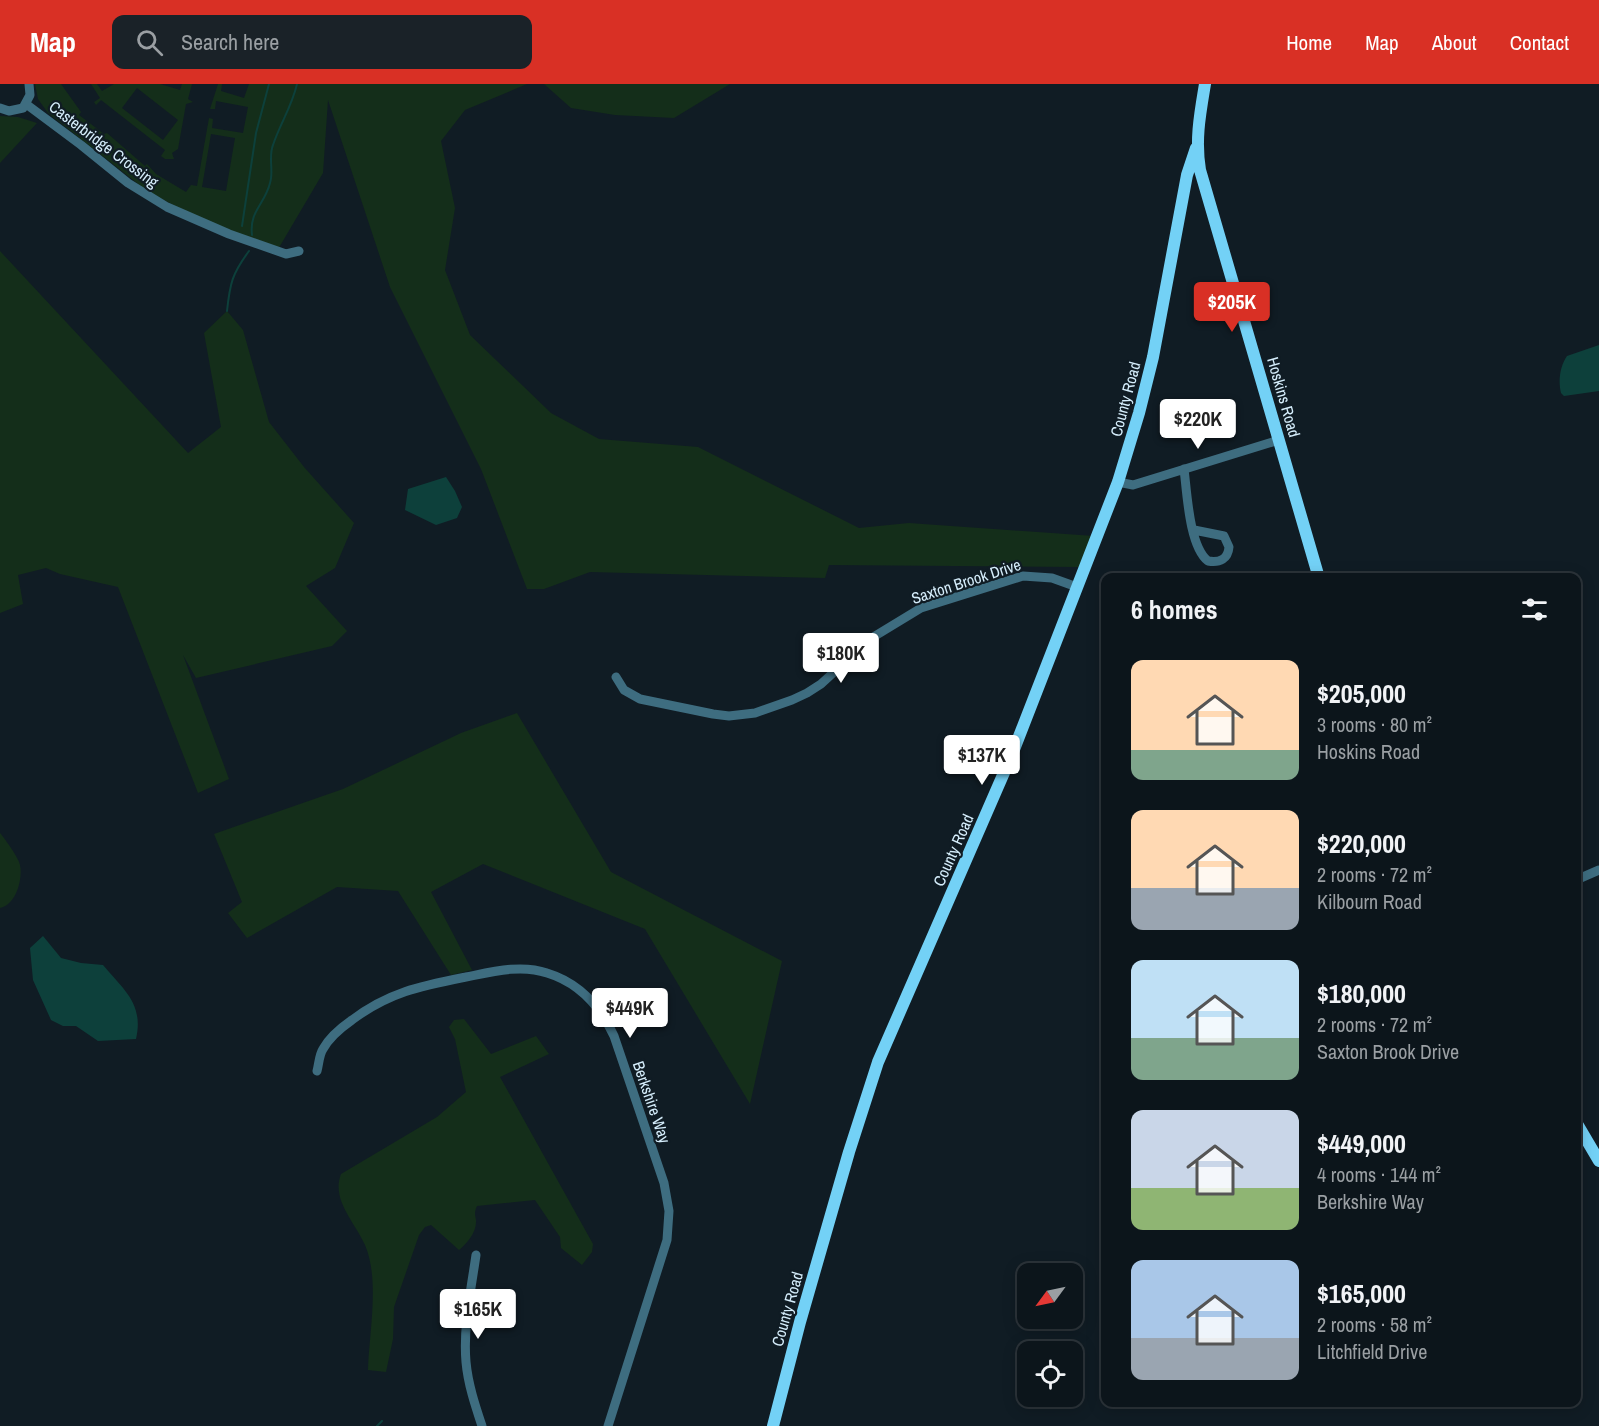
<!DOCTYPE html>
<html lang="en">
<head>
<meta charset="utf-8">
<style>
	body { margin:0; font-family:"Archivo Narrow",sans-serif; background:#1a2228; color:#f1f3f6; height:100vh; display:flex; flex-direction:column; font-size:22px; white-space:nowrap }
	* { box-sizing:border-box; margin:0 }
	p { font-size:20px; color:#9a9fa3 }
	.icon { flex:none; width:33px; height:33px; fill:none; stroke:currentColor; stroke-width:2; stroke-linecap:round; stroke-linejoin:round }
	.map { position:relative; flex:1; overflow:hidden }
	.panel { position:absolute; left:1101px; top:489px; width:480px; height:834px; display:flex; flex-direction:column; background:#0c151b; border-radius:12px; box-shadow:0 3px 15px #0003,0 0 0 2px #2c343a }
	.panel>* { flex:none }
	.needle { width:39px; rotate:237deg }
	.controls { position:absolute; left:1017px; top:1179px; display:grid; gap:12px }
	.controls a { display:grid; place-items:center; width:66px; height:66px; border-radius:12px; background:#0c151b; box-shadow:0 3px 15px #0003,0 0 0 2px #2c343a; font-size:30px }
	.price { position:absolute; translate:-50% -51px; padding:0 14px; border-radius:6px; background:#fff; color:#222; font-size:20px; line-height:39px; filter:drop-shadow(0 2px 3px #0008) }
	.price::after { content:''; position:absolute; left:50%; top:36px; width:18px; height:14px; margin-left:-9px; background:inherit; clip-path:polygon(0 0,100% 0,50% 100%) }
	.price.current { background:#d93025; color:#fff }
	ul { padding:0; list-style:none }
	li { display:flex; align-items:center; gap:18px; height:150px; padding:0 30px }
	li span { display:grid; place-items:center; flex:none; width:168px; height:120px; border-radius:12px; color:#555 }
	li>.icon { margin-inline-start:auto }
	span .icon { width:72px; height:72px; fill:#fffc; stroke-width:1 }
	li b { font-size:26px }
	h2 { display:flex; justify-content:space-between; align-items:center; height:72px; padding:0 30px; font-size:26px }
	header { display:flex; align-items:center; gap:36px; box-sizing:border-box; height:84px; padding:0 30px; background:#d93025; color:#fff }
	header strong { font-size:28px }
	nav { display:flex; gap:33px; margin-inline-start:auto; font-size:21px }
	.search { width:420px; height:54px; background:#1a2228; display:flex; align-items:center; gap:15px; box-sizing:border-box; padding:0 21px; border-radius:12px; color:#9a9fa3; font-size:22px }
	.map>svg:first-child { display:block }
	.green { fill:#142e1a; fill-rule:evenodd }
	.water { fill:#0d403b }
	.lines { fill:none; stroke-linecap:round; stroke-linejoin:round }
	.stream { stroke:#0d403b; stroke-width:2 }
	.street { stroke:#3e6d80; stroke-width:9 }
	.secondary { stroke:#73d1f6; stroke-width:12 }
	.labels { text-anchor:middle; stroke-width:4.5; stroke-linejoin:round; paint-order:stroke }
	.street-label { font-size:16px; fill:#d6eefc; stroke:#101c24 }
</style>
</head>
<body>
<header>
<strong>Map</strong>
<div class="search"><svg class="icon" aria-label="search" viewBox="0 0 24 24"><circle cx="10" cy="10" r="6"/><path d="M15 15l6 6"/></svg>Search here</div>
<nav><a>Home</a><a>Map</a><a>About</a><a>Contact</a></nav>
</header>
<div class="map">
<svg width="1599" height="1342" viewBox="0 0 1599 1342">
	<rect width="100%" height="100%" fill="#101c24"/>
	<path class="green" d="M35 0H61L81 28 79 31 104 50 107 49 145 82 147 80 156 90 186 108 191 101 197 102 209 34 213 35 212 44 243 49 248 23 216 17 215 25H210L218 0H222L221 7 244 14 249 0H527L465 26 441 57 455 124 445 186 470 251 551 329 599 355 698 363 859 444 909 439 1094 452 1079 483 829 481 825 494 590 488 544 505H527L481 385 390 203 328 16 323 89 277 167 179 124 147 107 48 29 38 15ZM211 50 235 54 226 107 202 103Z
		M91 0H97L102 7 114 0H160L180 6 182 0H192L188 15 193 18 186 20 178 65 172 69 174 75H165L161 72 165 66 101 16 96 21 94 18 100 14ZM137 4 178 36 163 56 122 24Z
		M544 0H730L674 34 615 31 571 24Z
		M0 32 18 33 37 39 0 79Z
		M0 167 188 369 221 343 204 249 227 227 243 246 269 338 304 383 354 439 335 484 306 502 347 547 332 562 196 594 183 571 229 695 198 709 118 503 60 490 46 484 18 491 23 520 0 529Z
		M517 629 611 788 782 877 750 1020 645 845 483 780 431 808 472 886 451 891 398 807 337 803 247 854 228 829 242 818 214 750 343 705 461 649Z
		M0 749C5 755 19 774 20 781 23 795 16 821 0 824Z
		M464 935 491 970 536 952 549 970 500 993 593 1160 592 1168 582 1181 561 1164 560 1153 535 1116 477 1122C474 1129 475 1130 476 1136 477 1148 467 1159 459 1166L431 1141 425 1143 419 1151 394 1223 393 1255 386 1288 368 1286C369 1249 380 1196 365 1161 355 1138 331 1116 341 1090L437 1033 466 1008 455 955 449 943 454 936Z"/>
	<path class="water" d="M1599 261V307L1564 312 1561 309C1558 297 1560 282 1567 272Z
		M446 393 455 407 462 423 457 434 436 441 405 426 408 405Z
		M43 852 61 874 81 879 103 881C124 906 144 920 136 955L98 957 76 942H63L51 936 33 896 30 864Z"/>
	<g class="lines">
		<path class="stream" d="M242 142 256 49 269 0
			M252 151C249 127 265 120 270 99 274 87 268 73 273 61 280 40 292 22 297 0
			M227 227C230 199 232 190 249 167
			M377 1342 382 1337"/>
		<path class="street" d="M26 20 81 61 128 99 167 123 229 150 286 170 299 167
			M0 24 9 27 23 24 30 11 29 0
			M1184 385C1187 408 1189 462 1208 477 1220 479 1228 475 1229 463L1224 452 1194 446
			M1118 398 1133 401 1279 356
			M616 593 624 606 640 615 713 630 729 632 755 629 792 616 807 609 821 600 870 555 921 524 1023 492 1052 494 1077 503
			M1576 796 1599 786
			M317 987C319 980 319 971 323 965 329 954 342 943 352 936 389 908 421 902 466 893 491 888 521 880 547 889 580 899 600 922 614 952L664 1099 669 1127 667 1156 608 1342
			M476 1171C471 1206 463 1243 466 1278 468 1300 475 1321 482 1342"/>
		<path class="secondary" d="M1205 0C1200 30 1195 56 1200 86L1319 494
			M1576 1038 1599 1077
			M773 1342 800 1238 849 1068 878 978 1013 668 1118 398 1139 329 1153 273 1187 91 1196 64"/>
	</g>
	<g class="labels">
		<g class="street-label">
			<text transform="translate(104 60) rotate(37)" y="6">Casterbridge Crossing</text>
			<text transform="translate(1284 313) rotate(74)" y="6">Hoskins Road</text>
			<text transform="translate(1125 315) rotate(-75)" y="6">County Road</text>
			<text transform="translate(966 497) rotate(-18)" y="6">Saxton Brook Drive</text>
			<text transform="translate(953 766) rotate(-66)" y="6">County Road</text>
			<text transform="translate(652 1018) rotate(71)" y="6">Berkshire Way</text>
			<text transform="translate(787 1225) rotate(-74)" y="6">County Road</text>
		</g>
	</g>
</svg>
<div class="controls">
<a><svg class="needle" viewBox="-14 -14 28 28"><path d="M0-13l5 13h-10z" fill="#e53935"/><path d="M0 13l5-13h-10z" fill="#9a9fa3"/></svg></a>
<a><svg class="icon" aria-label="locate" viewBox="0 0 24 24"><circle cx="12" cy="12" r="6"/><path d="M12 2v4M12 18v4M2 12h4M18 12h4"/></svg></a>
</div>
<b class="price current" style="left:1232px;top:249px">$205K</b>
<b class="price" style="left:1198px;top:366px">$220K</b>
<b class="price" style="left:841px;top:600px">$180K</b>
<b class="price" style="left:982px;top:702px">$137K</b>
<b class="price" style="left:630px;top:955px">$449K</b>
<b class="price" style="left:478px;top:1256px">$165K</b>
<section class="panel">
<h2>6 homes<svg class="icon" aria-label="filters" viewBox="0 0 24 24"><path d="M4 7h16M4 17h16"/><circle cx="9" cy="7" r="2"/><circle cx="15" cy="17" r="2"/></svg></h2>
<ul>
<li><span style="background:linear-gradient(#ffd9b3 75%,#7fa58c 0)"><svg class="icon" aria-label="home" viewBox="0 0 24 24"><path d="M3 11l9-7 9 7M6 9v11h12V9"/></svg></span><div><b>$205,000</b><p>3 rooms · 80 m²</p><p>Hoskins Road</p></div></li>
<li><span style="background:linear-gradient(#ffd9b3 65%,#9aa5b1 0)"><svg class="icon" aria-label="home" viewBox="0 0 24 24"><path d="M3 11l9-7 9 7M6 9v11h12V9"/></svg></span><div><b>$220,000</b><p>2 rooms · 72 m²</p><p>Kilbourn Road</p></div></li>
<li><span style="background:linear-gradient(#bfe0f5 65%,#7fa58c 0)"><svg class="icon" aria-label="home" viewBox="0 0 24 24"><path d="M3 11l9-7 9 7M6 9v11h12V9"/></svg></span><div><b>$180,000</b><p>2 rooms · 72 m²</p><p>Saxton Brook Drive</p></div></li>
<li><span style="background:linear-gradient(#c9d6e8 65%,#8fb573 0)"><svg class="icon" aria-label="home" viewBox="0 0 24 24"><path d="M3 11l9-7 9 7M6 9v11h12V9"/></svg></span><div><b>$449,000</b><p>4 rooms · 144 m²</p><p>Berkshire Way</p></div></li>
<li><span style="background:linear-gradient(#a9c7e8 65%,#9aa5b1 0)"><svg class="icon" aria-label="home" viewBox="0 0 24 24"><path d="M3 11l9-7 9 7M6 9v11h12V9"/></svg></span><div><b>$165,000</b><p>2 rooms · 58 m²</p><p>Litchfield Drive</p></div></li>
</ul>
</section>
</div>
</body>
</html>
